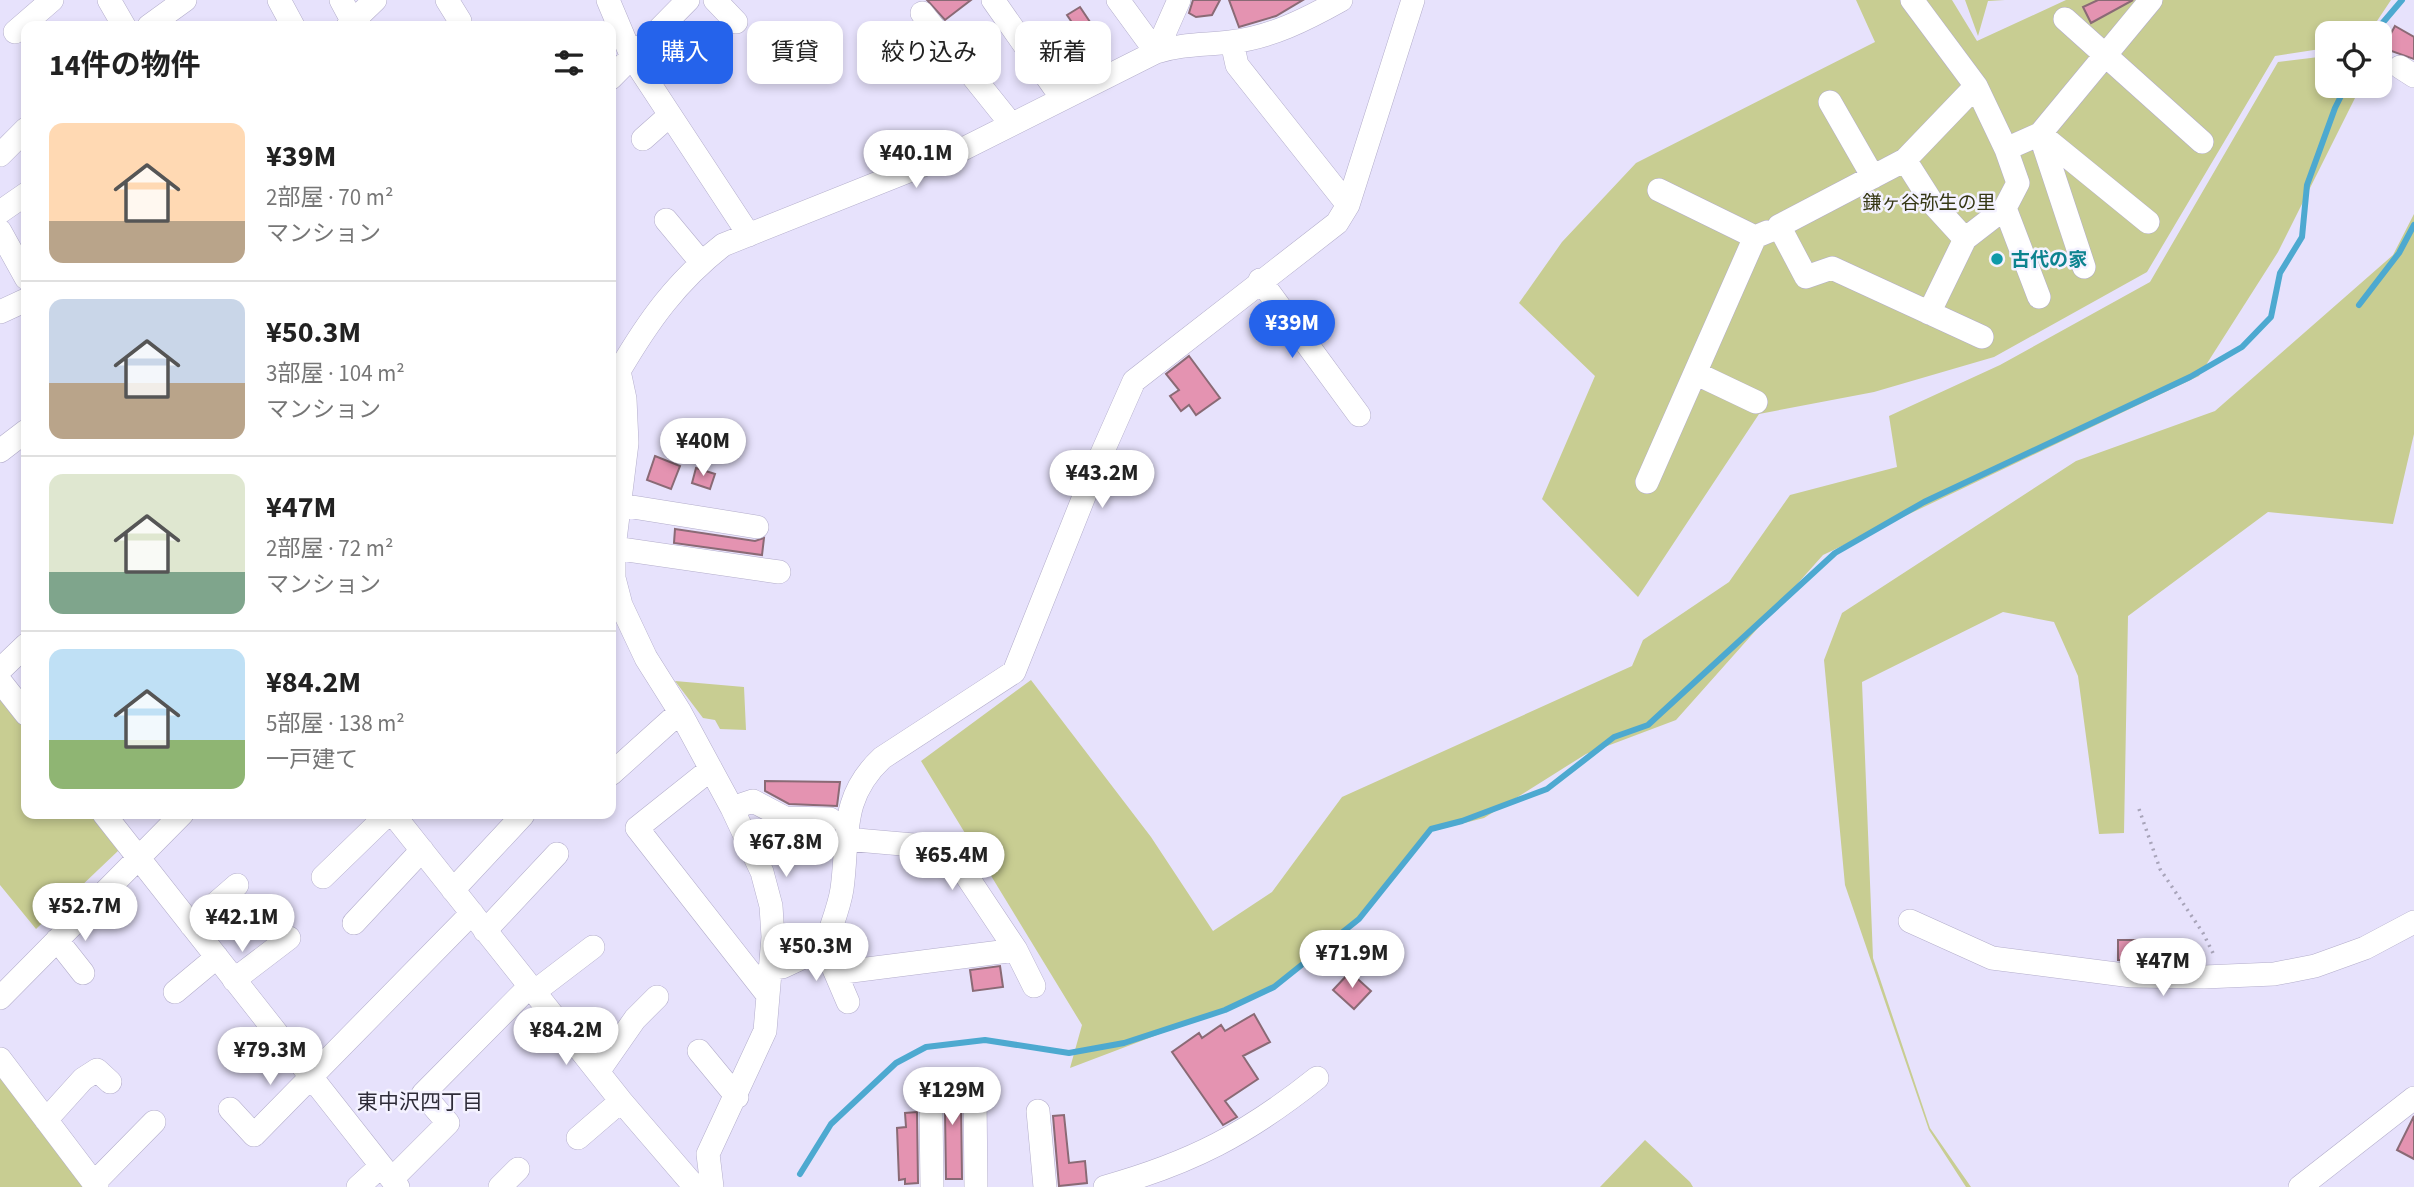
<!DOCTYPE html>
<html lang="ja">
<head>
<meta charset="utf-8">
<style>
	body { margin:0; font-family:"Source Sans 3","Noto Sans JP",sans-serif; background:#f2f2f2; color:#222; height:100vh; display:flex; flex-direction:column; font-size:26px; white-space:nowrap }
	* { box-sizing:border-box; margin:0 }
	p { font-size:23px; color:#767676 }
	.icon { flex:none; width:38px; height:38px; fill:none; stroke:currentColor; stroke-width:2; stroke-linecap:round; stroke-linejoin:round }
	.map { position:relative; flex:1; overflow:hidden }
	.details { position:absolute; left:21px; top:21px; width:595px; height:798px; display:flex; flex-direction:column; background:#fff; border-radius:14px; box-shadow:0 4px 10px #0003 }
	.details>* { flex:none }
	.top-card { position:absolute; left:637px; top:21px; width:665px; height:63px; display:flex; gap:14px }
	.buttons { position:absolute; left:2315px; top:21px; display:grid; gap:14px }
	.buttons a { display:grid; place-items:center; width:77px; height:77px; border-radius:14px; background:#fff; box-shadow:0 4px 10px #0003; font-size:35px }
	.price { position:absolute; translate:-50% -60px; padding:0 16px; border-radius:24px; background:#fff; color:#222; font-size:23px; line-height:46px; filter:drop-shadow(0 2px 4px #0008) }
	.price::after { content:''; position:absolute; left:50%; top:42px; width:21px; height:16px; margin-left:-10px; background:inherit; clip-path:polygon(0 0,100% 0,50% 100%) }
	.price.selected { background:#2563eb; color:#fff }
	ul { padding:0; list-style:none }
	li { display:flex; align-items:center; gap:21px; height:175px; padding:0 28px }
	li+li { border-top:2px solid #e0e0e0 }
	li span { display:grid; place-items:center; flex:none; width:196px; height:140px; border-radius:14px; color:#555 }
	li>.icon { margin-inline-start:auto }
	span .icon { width:84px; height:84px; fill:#fffc; stroke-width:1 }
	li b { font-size:30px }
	h2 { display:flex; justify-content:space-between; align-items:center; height:84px; padding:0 28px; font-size:30px }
	.tag { padding:0 24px; border-radius:14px; background:#fff; box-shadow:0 4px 10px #0003; font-size:24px; line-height:63px }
	.tag.selected { background:#2563eb; color:#fff }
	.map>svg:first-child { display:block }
	.green { fill:#c8cd92 }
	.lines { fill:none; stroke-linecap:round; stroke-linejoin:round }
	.stream { stroke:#4da9d0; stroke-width:6 }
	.building { fill:#e493b1; stroke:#8a6a75; stroke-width:2 }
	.minor-casing { stroke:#b3adcb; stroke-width:24 }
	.path { stroke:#a8a4b9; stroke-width:3.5; stroke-dasharray:2 5; stroke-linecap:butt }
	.minor { stroke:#fff; stroke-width:23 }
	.culture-dot { fill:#0f9aa8; stroke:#f4f2ff; stroke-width:2.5 }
	.labels { text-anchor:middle; stroke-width:5; stroke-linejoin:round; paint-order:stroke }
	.park-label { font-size:19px; fill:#353714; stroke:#f4f2ff }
	.culture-label { font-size:19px; font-weight:bold; fill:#0d838f; stroke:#f4f2ff; text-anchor:start }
	.neighbourhood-label { font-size:21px; fill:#2e2c38; stroke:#f4f2ff }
</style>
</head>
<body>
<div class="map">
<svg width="2414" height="1187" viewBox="0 0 2414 1187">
	<rect width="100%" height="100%" fill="#e7e2fc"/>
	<path class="green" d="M1856 0H1952L1977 41 2066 0H2391L2369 33H2328L2327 48 2275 56 2147 272 1994 357 1874 392 1759 414 1638 597 1542 499 1595 376 1519 303 1562 242 1636 163 1875 42Z
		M1965 0H2005L1988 1 1978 36Z
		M2327 56 2328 86H2361L2278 252 2199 376 1823 555 1676 720 1586 754 1484 818 1429 832 1359 922 1265 994 1070 1068 1082 1025 921 761 1031 680 1151 837 1213 931 1272 892 1342 797 1632 666 1643 640 1729 582 1790 495 1897 467 1889 416 2000 365 2150 282 2278 62Z
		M2414 214V434L2393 524 2268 512 2128 616 2124 833 2099 834 2078 676 2054 622 2003 612 1862 682 1873 958 1930 1128 1971 1187H1966L1929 1130 1845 885 1824 660 1842 613 2076 461 2215 411 2393 255Z
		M675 681 744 687 746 730 720 729 715 720 703 718Z
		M0 694 26 729V814H91L119 850 36 929 0 885Z
		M0 1068 90 1187H0Z
		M1645 1140 1690 1182 1693 1187H1600Z"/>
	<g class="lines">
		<path class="stream" d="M2374 33 2402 0
			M2359 305 2399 253 2414 225
			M800 1174 831 1124 896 1063 926 1047 985 1040 1069 1053 1124 1043 1225 1010 1274 987 1359 919 1431 829 1462 821 1547 789 1614 737 1648 725 1835 553 1924 502 2190 377 2242 347 2271 317 2280 273 2302 237 2307 185 2335 108 2346 86"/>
	</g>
	<path class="building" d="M927 0H971L945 20Z
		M1193 0H1220L1212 15 1196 17 1189 13Z
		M1229 0H1303L1276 16 1239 27Z
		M2098 0H2133L2091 23 2083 7Z
		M1080 7 1090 22 1077 30 1067 15Z
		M2395 26 2414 37V59L2383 48Z
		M1189 356 1220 398 1196 415 1189 405 1181 411 1170 396 1179 390 1166 374Z
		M655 456 680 466 671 489 647 480Z
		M696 468 715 474 710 489 692 483Z
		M675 529 755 541 764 538 762 555 674 543Z
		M765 781 840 782 837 806 789 804 765 791Z
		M2118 940H2155V962L2118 960Z
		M1000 966 1003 987 973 991 970 970Z
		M1350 972 1371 991 1354 1009 1333 990Z
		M1254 1014 1270 1042 1243 1056 1258 1079 1225 1101 1237 1117 1223 1125 1172 1052 1199 1033 1202 1038 1221 1025 1225 1031Z
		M937 1083H965L961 1097 962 1179H946L945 1111 937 1098Z
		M917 1112 918 1183 905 1184V1179L899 1180 897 1128 906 1127 905 1113Z
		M1064 1115 1069 1163 1085 1161 1087 1183 1059 1186 1053 1116Z
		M2414 1116V1159L2397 1150Z"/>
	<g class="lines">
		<defs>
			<path id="minor" d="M109 0 124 26
				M279 0 293 26
				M341 0 355 26
				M447 0 460 21
				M608 0 632 57 749 235
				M715 0 736 22
				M993 0 1061 97
				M1118 0 1156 52
				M1912 0 1976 86 2006 149 2018 183 2005 208 1965 239 1929 313
				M922 13 1011 124
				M2065 19 2202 142
				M149 26 185 0
				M348 26 375 0
				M15 32 52 0
				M1232 42 1237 65 1348 205
				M1156 52 1179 0
				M2400 67 2414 76
				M611 78 688 0
				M1976 86 1905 160 1779 226 1806 277 1832 268 1982 337
				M1830 102 1873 177
				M643 139 670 115
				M2006 149 2040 134 2151 0
				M0 155 26 129
				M1905 160 1933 204 1965 239
				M1659 190 1755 237 1767 232
				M2005 208 2039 297
				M0 212 26 194
				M666 220 701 262
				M0 231 26 278
				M2084 267 2040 134 2148 222
				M1260 280 1359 415
				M0 312 26 300
				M619 371 625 399 627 443 614 548V578L621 605 646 658 680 712 732 808 762 872 771 906 773 937 765 1031 708 1154 712 1187
				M1695 373 1756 402
				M611 376 619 371C649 320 676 282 723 245L961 150 1156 52C1181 44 1204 45 1230 42 1270 38 1307 19 1341 0
				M0 451 26 431
				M1647 482 1755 237
				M620 505 757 527
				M614 548 779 572
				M0 670 26 645
				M0 681 26 714
				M711 769 637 828 767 994
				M611 774 680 712
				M732 808 753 801 785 818 830 819
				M104 814 398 1187
				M393 814 621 1101 695 1187
				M845 839 948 848 1016 950 1034 986
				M323 877 388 814
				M453 890 523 815
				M1910 921 1992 958 2132 976 2204 977 2274 974 2315 966 2365 948 2414 922
				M354 923 422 850
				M191 925 237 885
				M485 931 557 854
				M57 940 83 973
				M830 960 848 1002
				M769 969 782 967 825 947C830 928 839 909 842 889 849 838 839 798 882 758L1014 672 1095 469 1134 381 1337 223 1348 205 1413 0
				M836 973 1016 950
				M234 980 289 938
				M175 992 217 957
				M534 992 593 947
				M0 998 182 814
				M699 1051 737 1097
				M0 1059 97 1187
				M598 1072 635 1019 657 997
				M975 1097 976 1187
				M230 1109 254 1135 472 913
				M931 1111 932 1187
				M1038 1111 1045 1187
				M46 1120 83 1079 97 1070 110 1082
				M578 1138 621 1101
				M392 1179 448 1123 423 1094 530 986
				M94 1183 154 1122
				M358 1187 381 1166
				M500 1187 518 1169
				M1105 1187C1191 1163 1247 1134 1317 1078
				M2300 1187 2414 1098"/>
		</defs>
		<use href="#minor" class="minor-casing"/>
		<path class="path" d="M2139 809 2160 869 2203 933 2214 955"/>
		<use href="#minor" class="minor"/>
	</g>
	<circle class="culture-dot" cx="1997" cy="259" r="7"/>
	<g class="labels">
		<g class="park-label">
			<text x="1929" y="209">鎌ヶ谷弥生の里</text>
		</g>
		<g class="culture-label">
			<text x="2011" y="266">古代の家</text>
		</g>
		<g class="neighbourhood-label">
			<text x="420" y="1109">東中沢四丁目</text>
		</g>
	</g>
</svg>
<div class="buttons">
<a><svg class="icon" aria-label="locate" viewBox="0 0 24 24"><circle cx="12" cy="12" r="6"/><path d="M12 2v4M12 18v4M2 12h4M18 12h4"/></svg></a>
</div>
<b class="price" style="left:916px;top:190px">¥40.1M</b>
<b class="price selected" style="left:1292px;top:360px">¥39M</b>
<b class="price" style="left:703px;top:478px">¥40M</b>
<b class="price" style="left:1102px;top:510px">¥43.2M</b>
<b class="price" style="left:786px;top:879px">¥67.8M</b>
<b class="price" style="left:952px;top:892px">¥65.4M</b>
<b class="price" style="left:85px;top:943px">¥52.7M</b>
<b class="price" style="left:242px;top:954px">¥42.1M</b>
<b class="price" style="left:816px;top:983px">¥50.3M</b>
<b class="price" style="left:1352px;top:990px">¥71.9M</b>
<b class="price" style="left:2163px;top:998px">¥47M</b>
<b class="price" style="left:566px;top:1067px">¥84.2M</b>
<b class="price" style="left:270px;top:1087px">¥79.3M</b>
<b class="price" style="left:952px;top:1127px">¥129M</b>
<div class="top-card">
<a class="tag selected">購入</a>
<a class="tag">賃貸</a>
<a class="tag">絞り込み</a>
<a class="tag">新着</a>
</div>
<section class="details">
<h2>14件の物件<svg class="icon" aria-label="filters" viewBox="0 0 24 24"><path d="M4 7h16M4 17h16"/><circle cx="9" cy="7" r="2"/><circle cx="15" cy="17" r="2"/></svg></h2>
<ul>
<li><span style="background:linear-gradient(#ffd9b3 70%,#b9a48a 0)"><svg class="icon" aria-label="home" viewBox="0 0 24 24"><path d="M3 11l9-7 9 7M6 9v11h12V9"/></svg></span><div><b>¥39M</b><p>2部屋 · 70 m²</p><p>マンション</p></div></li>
<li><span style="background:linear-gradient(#c9d6e8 60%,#b9a48a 0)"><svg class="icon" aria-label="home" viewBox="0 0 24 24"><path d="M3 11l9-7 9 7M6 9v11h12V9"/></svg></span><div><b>¥50.3M</b><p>3部屋 · 104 m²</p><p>マンション</p></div></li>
<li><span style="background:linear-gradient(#dfe7d0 70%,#7fa58c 0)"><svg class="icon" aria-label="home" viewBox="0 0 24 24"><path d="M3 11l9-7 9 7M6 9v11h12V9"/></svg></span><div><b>¥47M</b><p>2部屋 · 72 m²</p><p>マンション</p></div></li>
<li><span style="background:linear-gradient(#bfe0f5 65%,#8fb573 0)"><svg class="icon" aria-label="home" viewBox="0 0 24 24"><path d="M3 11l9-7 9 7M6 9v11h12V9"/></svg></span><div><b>¥84.2M</b><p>5部屋 · 138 m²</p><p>一戸建て</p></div></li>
</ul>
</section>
</div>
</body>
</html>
